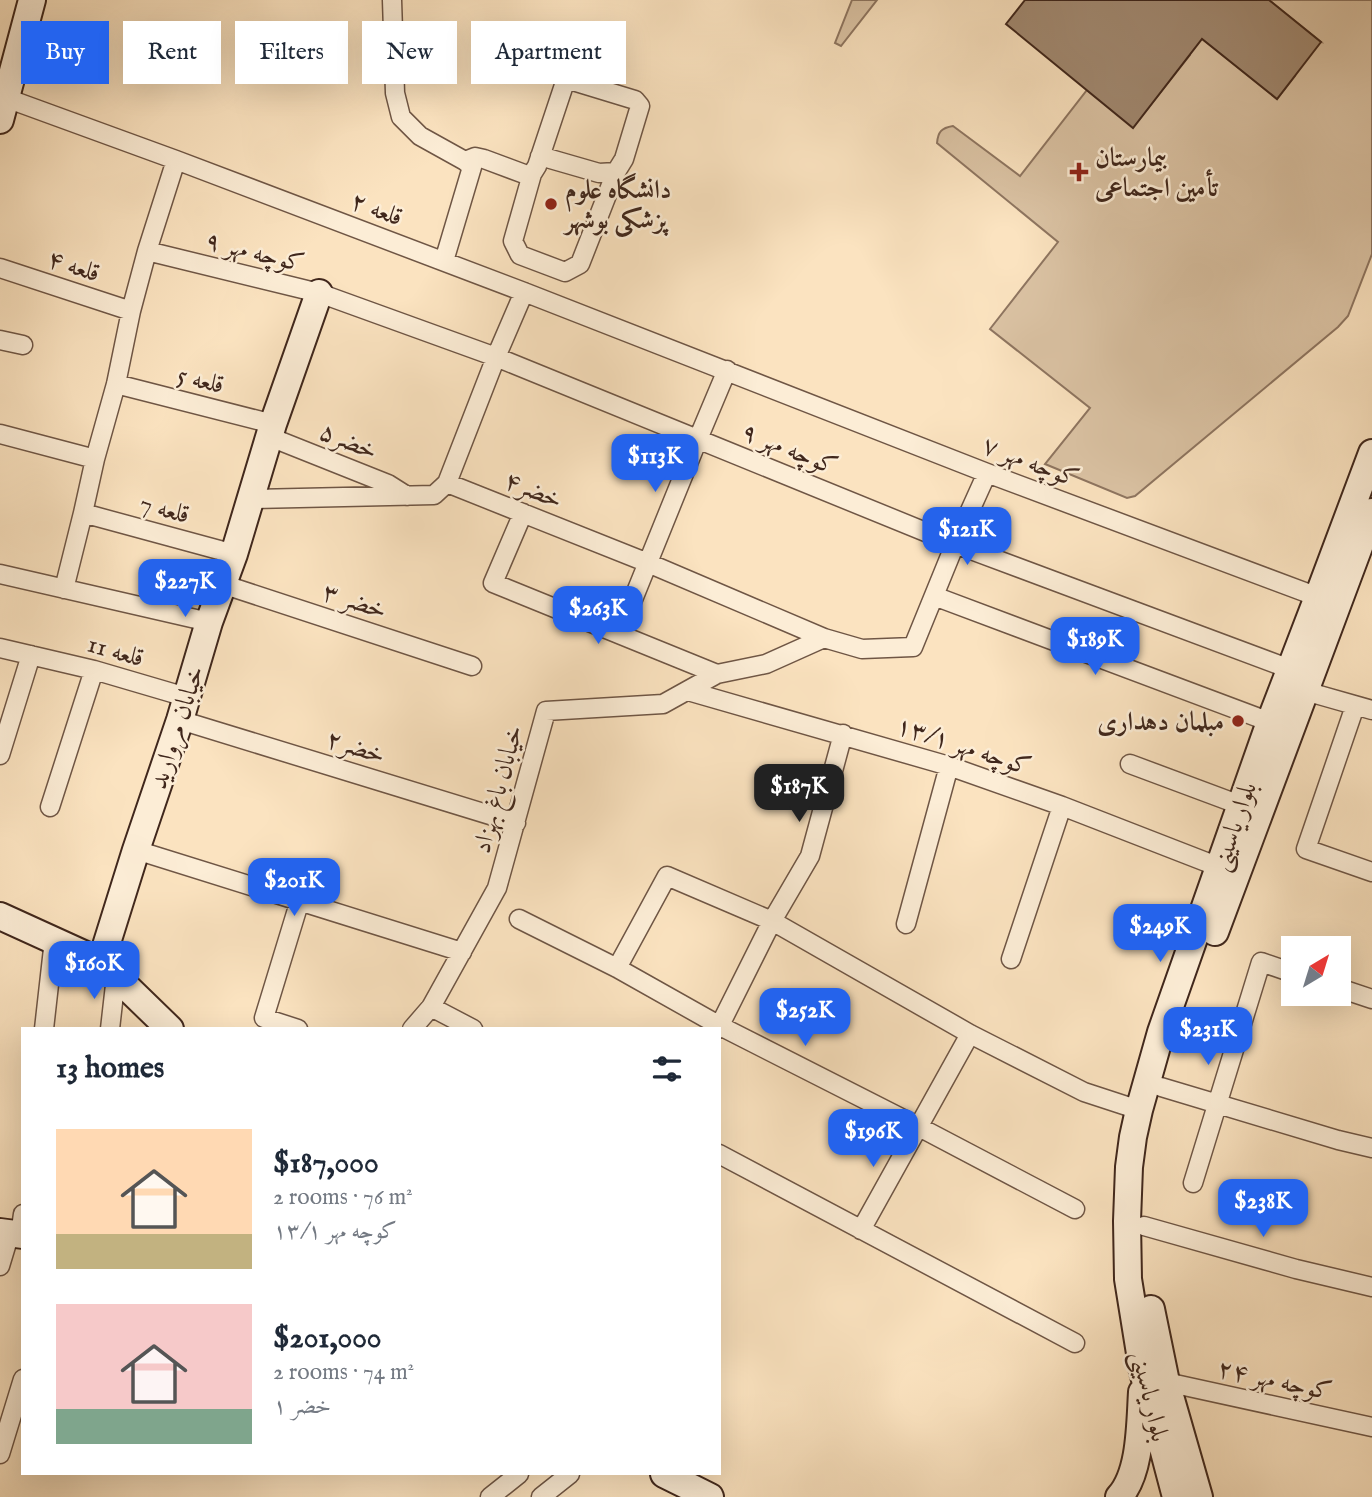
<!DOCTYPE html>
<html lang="en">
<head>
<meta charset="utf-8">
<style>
	body { margin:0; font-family:"IM FELL English",Amiri,serif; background:#f6f6f7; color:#1f2937; height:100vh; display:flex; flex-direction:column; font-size:26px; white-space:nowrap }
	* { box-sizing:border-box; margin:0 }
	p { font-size:23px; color:#747a83 }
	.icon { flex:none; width:38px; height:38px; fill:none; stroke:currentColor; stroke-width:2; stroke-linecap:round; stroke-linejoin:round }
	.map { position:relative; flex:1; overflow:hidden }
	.side { position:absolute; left:21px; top:1027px; width:700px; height:448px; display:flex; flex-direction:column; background:#fff; border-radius:0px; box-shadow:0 7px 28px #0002 }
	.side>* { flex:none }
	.hud { position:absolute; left:21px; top:21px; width:700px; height:63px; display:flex; gap:14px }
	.needle { width:46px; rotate:38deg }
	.controls { position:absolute; left:1281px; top:936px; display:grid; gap:14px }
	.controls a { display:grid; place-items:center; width:70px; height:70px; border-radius:0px; background:#fff; box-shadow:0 7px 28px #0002; font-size:35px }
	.price { position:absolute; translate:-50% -60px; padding:0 16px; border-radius:14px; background:#2563eb; color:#fff; font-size:23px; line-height:46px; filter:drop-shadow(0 2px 4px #0008) }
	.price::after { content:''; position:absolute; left:50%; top:42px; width:21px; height:16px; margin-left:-10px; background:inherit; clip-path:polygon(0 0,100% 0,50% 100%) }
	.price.on { background:#222; color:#fff }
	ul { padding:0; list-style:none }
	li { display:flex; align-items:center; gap:21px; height:175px; padding:0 35px }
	li span { display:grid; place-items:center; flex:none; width:196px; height:140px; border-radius:0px; color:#555 }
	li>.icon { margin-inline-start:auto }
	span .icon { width:84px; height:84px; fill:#fffc; stroke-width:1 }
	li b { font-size:30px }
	h2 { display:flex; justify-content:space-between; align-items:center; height:84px; padding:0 35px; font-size:30px }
	.tag { padding:0 24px; border-radius:0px; background:#fff; box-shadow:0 7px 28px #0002; font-size:24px; line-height:63px }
	.tag.on { background:#2563eb; color:#fff }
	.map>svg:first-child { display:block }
	.green { fill:#dbc3a4; stroke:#8e7560; stroke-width:2 }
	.building { fill:#a18971; stroke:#40271c; stroke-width:2 }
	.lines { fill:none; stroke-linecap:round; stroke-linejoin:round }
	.street-casing { stroke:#6f5645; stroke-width:21 }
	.secondary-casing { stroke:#40271c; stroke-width:30 }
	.street { stroke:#fcedd6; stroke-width:18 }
	.secondary { stroke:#fcedd6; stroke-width:26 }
	.poi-dot { fill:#8f2418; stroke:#fcedd6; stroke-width:2.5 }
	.labels { text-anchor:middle; stroke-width:5; stroke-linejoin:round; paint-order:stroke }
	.poi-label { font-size:26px; font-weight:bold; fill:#40271c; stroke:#fcedd6; text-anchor:start }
	.street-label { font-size:26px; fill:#40271c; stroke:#fcedd6 }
</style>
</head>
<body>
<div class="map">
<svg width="1372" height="1497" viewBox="0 0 1372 1497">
	<rect width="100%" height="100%" fill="#fbe3c0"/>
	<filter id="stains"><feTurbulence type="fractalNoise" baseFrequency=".00286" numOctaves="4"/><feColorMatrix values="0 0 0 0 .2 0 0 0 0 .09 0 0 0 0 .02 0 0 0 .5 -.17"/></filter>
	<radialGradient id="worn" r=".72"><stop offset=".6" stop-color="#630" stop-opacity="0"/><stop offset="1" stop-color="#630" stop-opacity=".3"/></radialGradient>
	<path class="green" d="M852 0H877L841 46 835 43Z
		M1269 0H1372V254L1348 316 1338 327 1135 496 1127 498 1045 464 1090 408 990 329 1058 242 937 143C938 132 941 128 953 126L1020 176 1087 90 1133 127 1190 55 1189 28 1277 99 1295 76 1242 33 1321 42Z"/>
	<path class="building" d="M1025 0H1269L1321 42 1277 99 1202 39 1133 128 1006 24Z"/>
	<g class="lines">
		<defs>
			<path id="street" d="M392 0 395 93 401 117 420 136 465 161 472 167 444 261
				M6 98 176 160 524 292 987 473 1318 597
				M465 161 475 157 484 159 527 175 532 174 537 166 566 79 635 100 640 106 624 159 616 172 599 173 540 156
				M532 174 513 241 520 255 565 272 580 264 616 172
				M147 251 319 293 496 357 955 544 1290 669
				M0 268 131 311
				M0 340 23 345
				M116 384 273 424
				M0 434 95 459
				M270 437 388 484 407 496
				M447 483 496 357 524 292
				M251 499 434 495 447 483 648 563 824 638
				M83 513 234 554
				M523 513 493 583 717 674
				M0 574 209 622
				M222 584 472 666
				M64 589 83 513 95 459 116 384 131 311 147 251 176 160
				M934 596 1270 722
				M619 634 698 439 727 370
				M0 648 94 670 186 697
				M688 691 949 766 1062 806 1219 867
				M1305 691 1372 710
				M1355 706 1306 849 1372 872
				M180 720 516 823
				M0 755 31 655
				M1130 764 1240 805
				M50 807 94 670
				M136 850 462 952
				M519 919 617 968 720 1026 919 1127 1075 1209
				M906 924 949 766
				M1011 959 1062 806
				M617 968 667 876 772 921 970 1034 1084 1092 1139 1110
				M1339 988 1372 999
				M431 1007 473 1029
				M44 1029 54 940
				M110 1029 116 976
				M298 1029 264 1018 300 900
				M412 1029 431 1007 497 888 546 711 663 704 717 674 766 664 824 638 862 649 913 647 955 544 987 473
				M718 1029 772 921 810 856 843 734
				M1161 1087 1338 1140 1372 1148
				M719 1154 1075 1343
				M1193 1183 1261 962 1293 973
				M1144 1226 1296 1269 1372 1287
				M861 1230 970 1034
				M20 1235 23 1214
				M0 1266 10 1233
				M1166 1382 1372 1427
				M0 1454 23 1379
				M490 1497 519 1474
				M541 1497 570 1474"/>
			<path id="secondary" d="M0 120 32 0
				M0 916 101 962 170 1029
				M1215 932 1372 512
				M101 962 136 850 180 720 209 622 234 554 273 424 319 293
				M0 1232 23 1235
				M1151 1309 1166 1382 1199 1497
				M664 1474 710 1497
				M1119 1497C1141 1473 1140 1423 1142 1392
				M1176 1497 1143 1372 1128 1279 1127 1221 1129 1167 1133 1137 1139 1110 1161 1032 1219 867 1270 722 1318 597 1372 453"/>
		</defs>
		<use href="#street" class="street-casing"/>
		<use href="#secondary" class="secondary-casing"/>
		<use href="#street" class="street"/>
		<use href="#secondary" class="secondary"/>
	</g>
	<g class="poi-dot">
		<path d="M1075.5 161.5h7v7h7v7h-7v7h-7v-7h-7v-7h7z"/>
		<circle cx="551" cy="204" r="7"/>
		<circle cx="1238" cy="721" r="7"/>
	</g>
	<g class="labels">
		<g class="poi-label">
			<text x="1095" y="166">بیمارستان<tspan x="1095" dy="30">تأمین اجتماعی</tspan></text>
			<text x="565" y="198">دانشگاه علوم<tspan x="565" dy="30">پزشکی بوشهر</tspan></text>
			<text x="1224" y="730" text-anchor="end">مبلمان دهداری</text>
		</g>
		<g class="street-label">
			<text transform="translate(377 208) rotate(21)" y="9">قلعه ۲</text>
			<text transform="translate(255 251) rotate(14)" y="9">کوچه مهر ۹</text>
			<text transform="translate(74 265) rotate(18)" y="9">قلعه ۴</text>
			<text transform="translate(201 379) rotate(14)" y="9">قلعه 5</text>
			<text transform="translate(349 440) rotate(22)" y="9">خضر۵</text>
			<text transform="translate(790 448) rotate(22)" y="9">کوچه مهر ۹</text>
			<text transform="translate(1031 461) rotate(21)" y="9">کوچه مهر ۷</text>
			<text transform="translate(534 489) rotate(22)" y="9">خضر۴</text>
			<text transform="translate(165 508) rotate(15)" y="9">قلعه 7</text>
			<text transform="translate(355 600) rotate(18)" y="9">خضر ۳</text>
			<text transform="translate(116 650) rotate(16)" y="9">قلعه 11</text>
			<text transform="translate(176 727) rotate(-72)" y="9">خیابان مروارید</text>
			<text transform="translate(964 745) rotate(18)" y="9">کوچه مهر ۱۳/۱</text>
			<text transform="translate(356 746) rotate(17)" y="9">خضر۲</text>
			<text transform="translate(497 789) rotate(-75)" y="9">خیابان باغ بهزاد</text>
			<text transform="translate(1233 826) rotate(-71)" y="9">بلوار یاسینی</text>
			<text transform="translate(1275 1379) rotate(12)" y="9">کوچه مهر ۲۴</text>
			<text transform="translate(1151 1396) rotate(77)" y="9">بلوار یاسینی</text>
		</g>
	</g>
	<rect width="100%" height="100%" filter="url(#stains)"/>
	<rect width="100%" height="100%" fill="url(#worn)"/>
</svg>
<div class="controls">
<a><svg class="needle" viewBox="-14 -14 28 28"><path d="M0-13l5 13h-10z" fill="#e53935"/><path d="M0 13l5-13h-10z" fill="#747a83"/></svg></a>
</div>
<b class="price" style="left:655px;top:494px">$113K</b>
<b class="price" style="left:967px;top:567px">$121K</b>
<b class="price" style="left:185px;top:619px">$227K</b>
<b class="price" style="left:598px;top:646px">$263K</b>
<b class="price" style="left:1095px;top:677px">$189K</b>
<b class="price on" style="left:799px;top:824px">$187K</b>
<b class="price" style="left:294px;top:918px">$201K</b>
<b class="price" style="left:1160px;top:964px">$249K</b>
<b class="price" style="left:94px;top:1001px">$160K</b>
<b class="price" style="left:805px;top:1048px">$252K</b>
<b class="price" style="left:1208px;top:1067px">$231K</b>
<b class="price" style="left:873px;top:1169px">$196K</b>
<b class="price" style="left:1263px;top:1239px">$238K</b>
<div class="hud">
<a class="tag on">Buy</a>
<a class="tag">Rent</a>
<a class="tag">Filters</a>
<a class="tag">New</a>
<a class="tag">Apartment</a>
</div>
<section class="side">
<h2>13 homes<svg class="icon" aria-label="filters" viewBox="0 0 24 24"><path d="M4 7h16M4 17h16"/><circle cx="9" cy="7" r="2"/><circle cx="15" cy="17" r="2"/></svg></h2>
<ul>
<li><span style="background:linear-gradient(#ffd9b3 75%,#c2b280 0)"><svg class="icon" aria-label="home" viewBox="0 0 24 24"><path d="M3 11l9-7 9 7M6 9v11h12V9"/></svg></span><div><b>$187,000</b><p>2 rooms · 76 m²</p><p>کوچه مهر ۱۳/۱</p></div></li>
<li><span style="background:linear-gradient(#f6c9c9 75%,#7fa58c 0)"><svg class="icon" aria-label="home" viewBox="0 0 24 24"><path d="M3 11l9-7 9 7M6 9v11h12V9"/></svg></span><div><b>$201,000</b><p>2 rooms · 74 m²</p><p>خضر ۱</p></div></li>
</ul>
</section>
</div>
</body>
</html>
